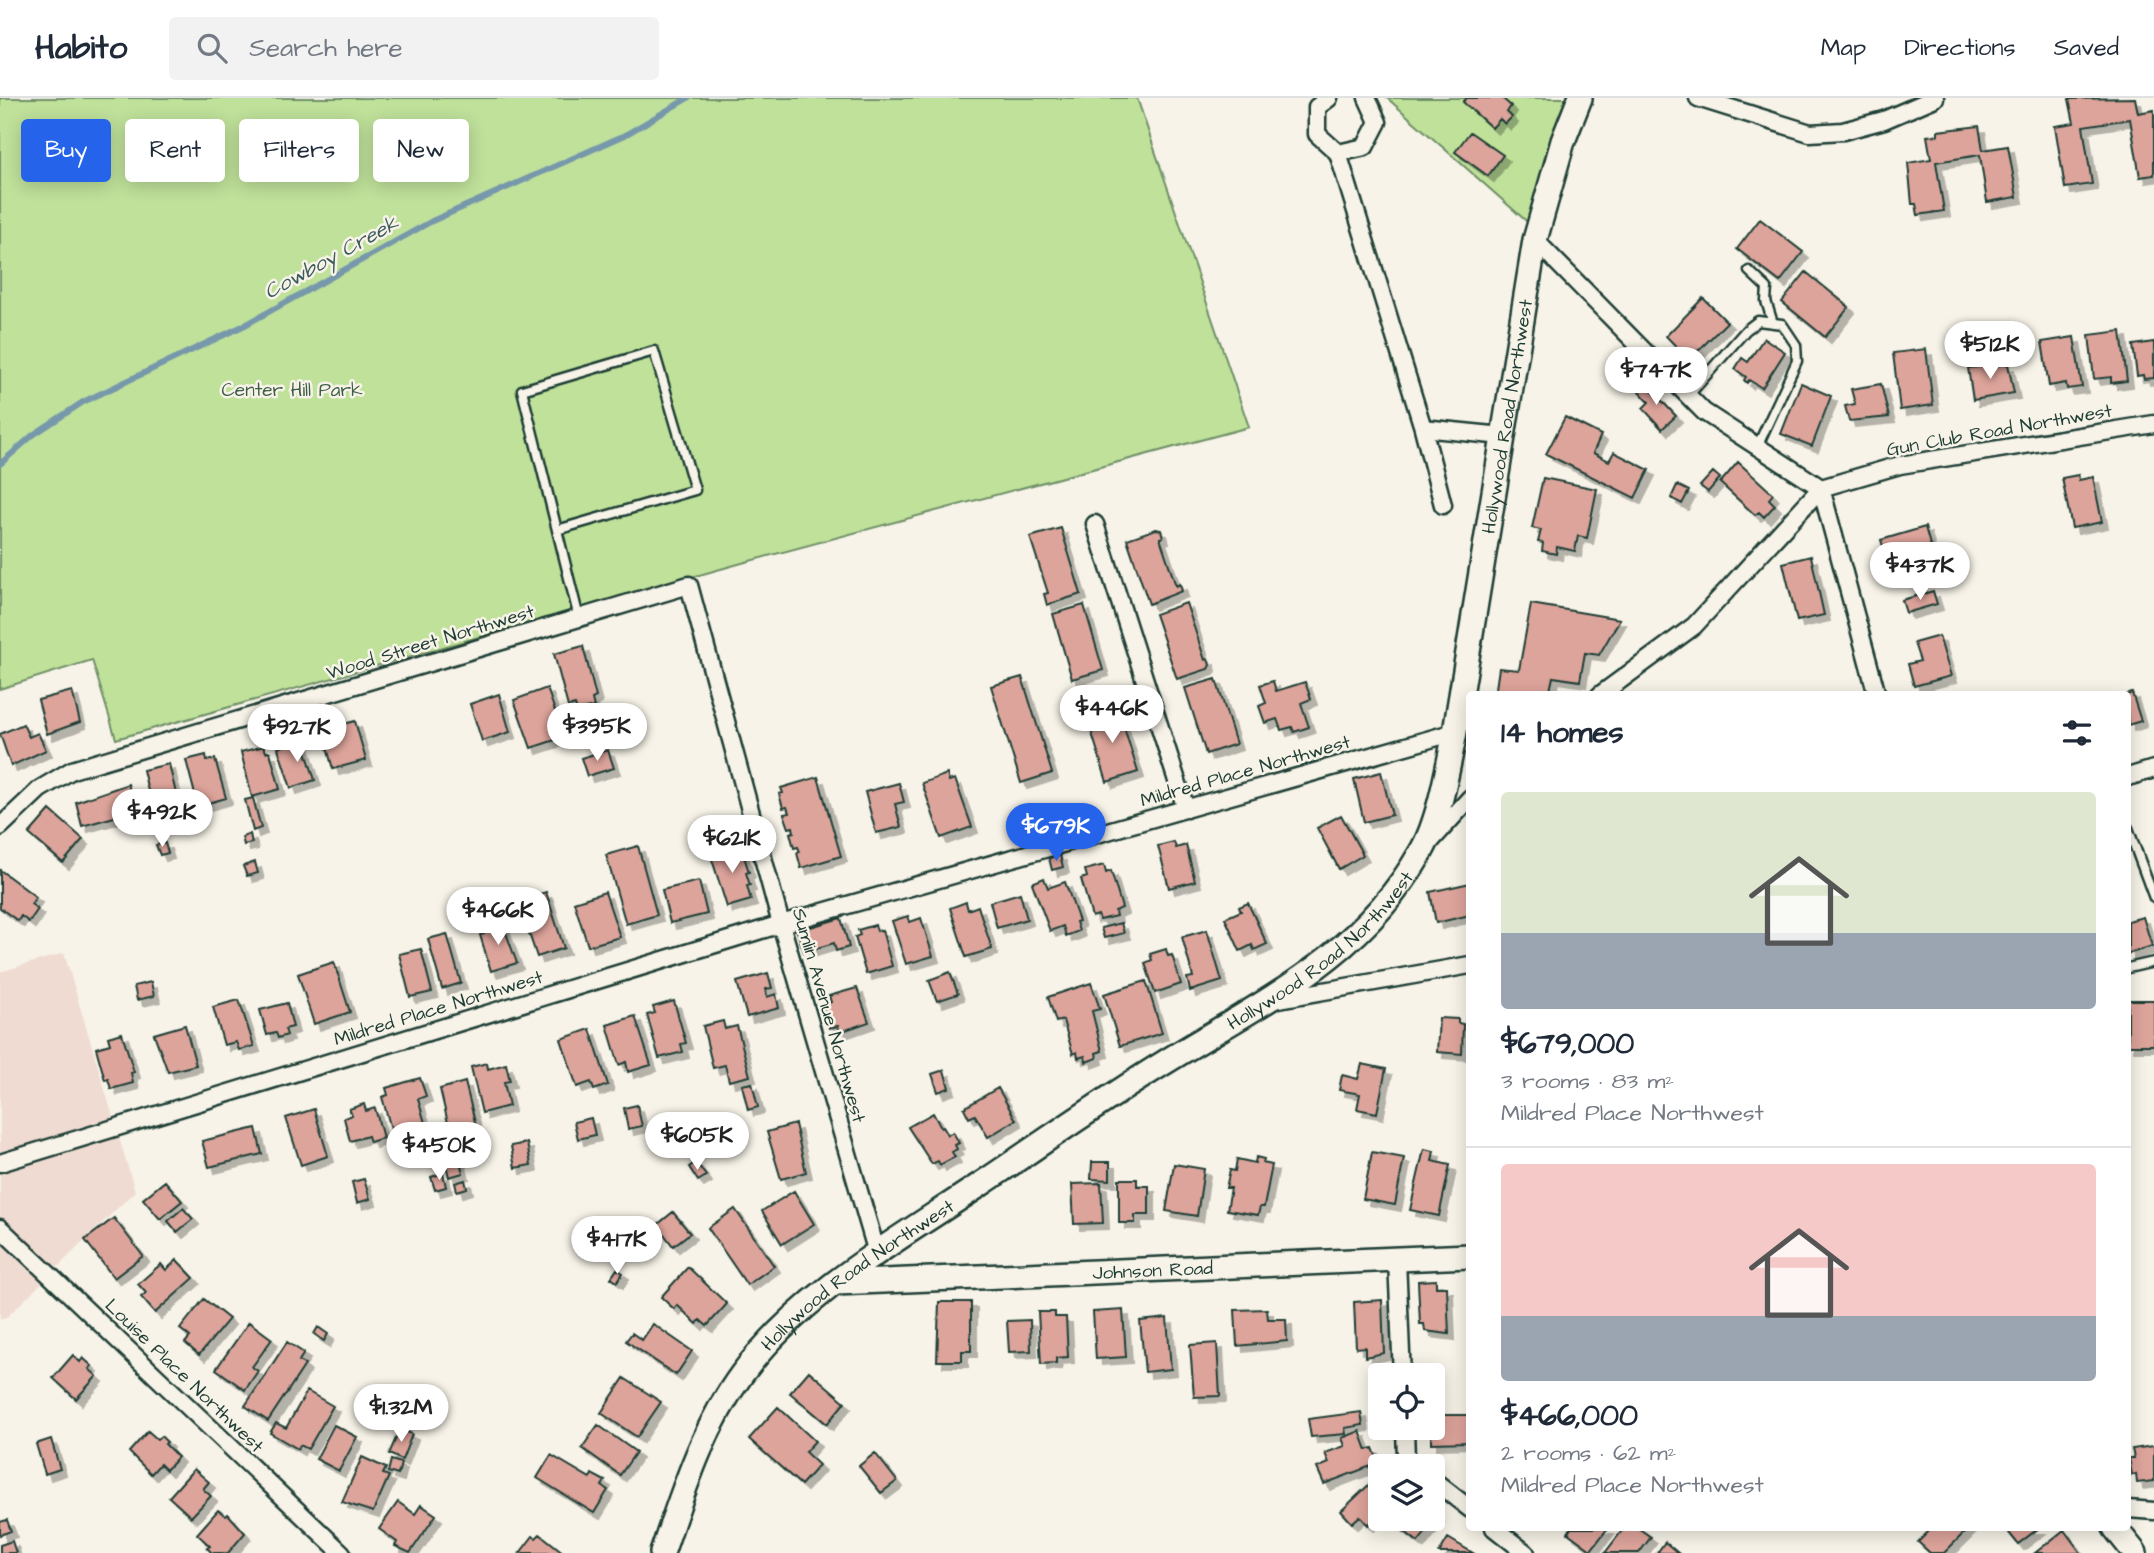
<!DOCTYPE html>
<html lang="en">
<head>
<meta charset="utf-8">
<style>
	body { margin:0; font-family:"Architects Daughter",sans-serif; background:#f2f2f3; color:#1f2937; height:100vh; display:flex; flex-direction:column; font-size:26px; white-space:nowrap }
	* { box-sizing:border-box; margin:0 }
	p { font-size:23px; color:#747a83 }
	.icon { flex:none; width:38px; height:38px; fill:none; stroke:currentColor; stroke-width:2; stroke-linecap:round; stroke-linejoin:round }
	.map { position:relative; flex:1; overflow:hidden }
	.side { position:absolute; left:1466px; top:593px; width:665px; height:840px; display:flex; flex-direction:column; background:#fff; border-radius:7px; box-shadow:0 4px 18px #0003 }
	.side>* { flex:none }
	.banner { position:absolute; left:21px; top:21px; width:665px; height:63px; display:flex; gap:14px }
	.tools { position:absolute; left:1368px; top:1265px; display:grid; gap:14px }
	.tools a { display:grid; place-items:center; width:77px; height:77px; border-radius:7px; background:#fff; box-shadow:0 4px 18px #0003; font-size:35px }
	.price { position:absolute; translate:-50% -60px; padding:0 16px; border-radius:24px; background:#fff; color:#222; font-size:23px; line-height:46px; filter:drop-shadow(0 2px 4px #0008) }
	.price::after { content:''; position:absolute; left:50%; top:42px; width:21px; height:16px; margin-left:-10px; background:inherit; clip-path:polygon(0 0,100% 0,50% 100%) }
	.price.on { background:#2563eb; color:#fff }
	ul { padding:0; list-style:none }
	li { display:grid; align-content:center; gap:14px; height:371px; padding:0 35px }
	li+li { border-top:2px solid #e0e1e3 }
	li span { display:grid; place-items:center; height:217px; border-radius:7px; color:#555 }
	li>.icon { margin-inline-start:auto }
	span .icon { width:126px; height:126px; fill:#fffc; stroke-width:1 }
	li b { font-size:30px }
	h2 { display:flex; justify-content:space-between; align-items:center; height:84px; padding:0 35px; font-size:30px }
	.chip { padding:0 24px; border-radius:7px; background:#fff; box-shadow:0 4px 18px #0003; font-size:24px; line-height:63px }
	.chip.on { background:#2563eb; color:#fff }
	header { display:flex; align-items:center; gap:42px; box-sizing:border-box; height:98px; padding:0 35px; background:#fff; border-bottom:2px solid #e0e1e3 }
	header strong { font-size:33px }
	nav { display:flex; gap:38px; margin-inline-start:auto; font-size:24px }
	.search { width:490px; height:63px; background:#f2f2f3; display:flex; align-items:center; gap:18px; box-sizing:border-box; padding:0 24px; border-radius:7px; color:#747a83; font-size:26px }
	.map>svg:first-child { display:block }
	.built { fill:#efdbd1 }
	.green { fill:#bfe19a; stroke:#6f8f67; stroke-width:2 }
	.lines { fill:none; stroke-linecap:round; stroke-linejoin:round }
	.stream { stroke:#7798ab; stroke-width:6 }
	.building { fill:#dda49b; stroke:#1f3d34; stroke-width:2; filter:url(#shadow) }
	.lane-casing { stroke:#1f3d34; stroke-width:13 }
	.street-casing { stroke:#1f3d34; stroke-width:21 }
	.secondary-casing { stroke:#1f3d34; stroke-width:28 }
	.lane { stroke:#f7f3e8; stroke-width:8 }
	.street { stroke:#f7f3e8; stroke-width:16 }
	.secondary { stroke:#f7f3e8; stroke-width:23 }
	.labels { text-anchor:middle; stroke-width:5; stroke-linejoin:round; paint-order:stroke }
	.park-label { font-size:19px; fill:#3f5e48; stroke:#f7f3e8 }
	.street-label { font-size:19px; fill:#1f3d34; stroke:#f7f3e8 }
	.water-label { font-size:21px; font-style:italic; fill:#3c5b5c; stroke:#f7f3e8 }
</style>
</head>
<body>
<header>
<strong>Habito</strong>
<div class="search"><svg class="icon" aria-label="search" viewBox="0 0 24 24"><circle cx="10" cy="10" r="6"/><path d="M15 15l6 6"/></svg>Search here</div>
<nav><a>Map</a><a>Directions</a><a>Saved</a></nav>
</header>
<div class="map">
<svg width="2154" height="1455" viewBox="0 0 2154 1455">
	<defs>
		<filter id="shadow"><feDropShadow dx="6" dy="6" stdDeviation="0" flood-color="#0004"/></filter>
	</defs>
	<rect width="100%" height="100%" fill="#f7f3e8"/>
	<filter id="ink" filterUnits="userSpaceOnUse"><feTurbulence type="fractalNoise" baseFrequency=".0143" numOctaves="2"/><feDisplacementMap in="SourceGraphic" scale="14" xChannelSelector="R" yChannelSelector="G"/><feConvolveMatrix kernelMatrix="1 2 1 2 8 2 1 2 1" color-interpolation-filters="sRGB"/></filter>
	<g filter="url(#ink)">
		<path class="built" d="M64 855 135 1093 8 1218 0 1221V874Z"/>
		<path class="green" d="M0 0H1137L1249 329 742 465 116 641 92 562 0 591Z
			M1387 0H1589L1542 137Z"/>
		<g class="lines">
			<path class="stream" d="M0 366 33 337 83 304 247 226 432 123 625 37 688 0"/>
		</g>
		<path class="building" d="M1467 0H1502L1511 8 1507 14 1512 19 1505 26 1500 21 1492 30 1463 4Z
			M2135 0 2138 15 2154 12V77L2140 79 2130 21 2083 28 2092 86 2065 90 2055 28 2074 25 2069 1Z
			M1979 28 1983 52 2008 48 2017 99 1987 104 1980 57 1936 64 1944 113 1918 117 1916 106H1912L1908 65 1931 61 1927 38 1938 37V33Z
			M1470 34 1503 57 1488 78 1455 54Z
			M1760 121 1803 154 1780 184 1737 151Z
			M1806 174 1849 209 1825 239 1782 204Z
			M1703 200 1727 224 1689 262 1666 238Z
			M2121 233 2127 283 2111 285V279L2094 281 2089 237Z
			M2074 239 2082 289 2067 291 2066 285 2049 288 2042 244Z
			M1764 240 1785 254 1762 290 1749 282 1747 285 1744 282 1746 279 1735 271 1742 260 1748 264Z
			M2154 244V280L2144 281 2143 277 2137 278 2133 247Z
			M1926 251 1933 307 1900 312 1893 255Z
			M2008 266 2014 295 1973 302 1968 270Z
			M1644 284 1676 318 1662 331 1643 310 1649 304 1637 291Z
			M1801 285 1831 298 1812 348 1781 336Z
			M1881 286 1889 319 1849 323 1845 308 1855 306 1851 291Z
			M1565 319 1601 337 1593 355 1609 363 1614 354 1649 372 1635 400 1546 356Z
			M1738 364 1773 396 1769 401 1775 407 1764 419 1759 414 1755 417 1720 385Z
			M1713 374 1720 380 1708 394 1700 388Z
			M2078 377 2079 382 2093 379 2102 424 2072 430 2062 380Z
			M1543 380 1597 391 1587 440 1578 438 1575 453 1557 449 1556 456 1542 453 1543 445 1538 444 1541 432 1532 430Z
			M1677 387 1689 393 1682 406 1671 400Z
			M1925 429 1935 465 1905 474 1903 466 1890 470 1881 442Z
			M1061 430 1081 496 1047 507 1044 496 1048 495 1030 439Z
			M1156 431 1161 432 1163 439 1160 440 1176 488 1180 486 1182 493 1149 506 1127 441Z
			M1811 458 1824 517 1797 523 1783 465Z
			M1933 493 1937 506 1906 515 1902 502Z
			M1186 505 1205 562 1208 561 1210 567 1208 571 1177 581 1155 516Z
			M1531 506 1620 521 1599 557 1585 555 1580 583 1553 579 1549 597H1495L1499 570 1519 572Z
			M1084 507 1103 572 1072 581 1053 516Z
			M1939 538 1951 578 1914 588 1908 566 1920 563 1914 545Z
			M583 548 596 599 592 601 594 609 577 613 575 607 568 609 554 556Z
			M1022 579 1052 675 1021 685 991 588Z
			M1216 581 1236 646 1206 656 1185 590Z
			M1273 583 1276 593 1305 584 1311 601 1301 605 1309 629 1294 634 1292 629 1281 632 1277 621 1265 625 1259 608 1266 605 1260 587Z
			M547 590 564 639 531 650 514 602Z
			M72 593 80 624 47 636 38 602Z
			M2132 595 2141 623 2128 627 2126 597Z
			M499 596 510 634 482 643 470 606Z
			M1118 610 1138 674 1107 684 1087 619Z
			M355 623 366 662 333 671 322 632Z
			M23 626 29 639 38 635 46 652 11 668 0 636Z
			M302 641 315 682 291 690 278 650Z
			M264 648 266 654H270L280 691 252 699 241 654Z
			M608 652 614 670 587 678 581 660Z
			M206 657 207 663 215 661 226 700 198 708 186 662Z
			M169 666 179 708 153 714 143 672Z
			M1381 674 1392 717 1364 724 1354 681Z
			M947 676 949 683 955 681 972 729 941 740 922 685Z
			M818 679 841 758 801 770 797 755 800 754 798 749 794 750 790 735 794 734 793 729 789 730 784 716 789 715 787 709 783 710 779 696 783 695 781 690Z
			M899 685 904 704 895 706 901 729 876 735 865 694Z
			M128 686 136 713 82 728 76 704Z
			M253 700 261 730 253 733 245 702Z
			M50 712 83 741 63 765 29 736Z
			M1341 717 1363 757 1339 771 1317 730Z
			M250 736 252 745 244 747 242 739Z
			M1174 744 1176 750 1186 747 1195 783 1169 790 1158 748Z
			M165 745 168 755 160 757 156 747Z
			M740 746 749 774 746 775 750 787 747 788 751 802 727 809 710 755Z
			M638 748 657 817 626 826 606 757Z
			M1060 757 1063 769 1052 772 1049 760Z
			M255 764 258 775 247 778 243 768Z
			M1104 767 1106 775 1111 773 1122 810 1115 813 1116 818 1100 822 1098 817 1092 819 1081 781 1087 779 1085 772Z
			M0 772 36 799 31 806 38 811 29 824 21 818 18 823 0 810Z
			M1044 780 1048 790 1065 784 1079 823 1076 824 1079 833 1066 838 1063 828 1050 833 1032 785Z
			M699 783 707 816 670 825 662 792Z
			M1470 785V817L1436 825 1430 794Z
			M546 794 564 850 537 859 518 803Z
			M605 794 620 839 588 848 574 804Z
			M1020 795 1027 821 997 830 990 804Z
			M966 804 968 812 978 808 992 851 966 859 950 810Z
			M1248 805 1267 846 1254 852 1252 847 1240 853 1225 820 1241 813 1239 809Z
			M908 818 910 824 921 820 933 858 906 866 892 823Z
			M2143 819 2152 848 2128 856V823Z
			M841 820 849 849 836 853 834 845 804 854 797 833Z
			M502 824 517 865 491 873 480 837 484 836 482 830Z
			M1121 825 1124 835 1104 840 1101 830Z
			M875 827 877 833 882 832 892 868 866 876 855 839 860 837 858 832Z
			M1207 832 1222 883 1190 893 1187 880 1193 879 1182 839Z
			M447 836 461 885 442 891 428 841Z
			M421 851 432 894 410 899 399 856Z
			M1166 851 1168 858 1172 857 1181 886 1155 895 1145 865 1152 862 1150 856Z
			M334 864 350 914 314 926 298 876Z
			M950 874 958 896 937 903 929 882Z
			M768 875 772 890 766 891 767 899 776 896 779 910 747 919 737 884Z
			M1146 883 1162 935 1120 948 1104 896Z
			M151 884 154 898 137 902 134 888Z
			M1091 885 1100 911 1092 913 1102 953 1096 955 1097 960 1086 964 1085 958 1078 960 1077 954 1073 956 1063 922 1056 924 1048 899Z
			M857 890 869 924 840 934 838 928 829 930 822 907 831 904 829 898Z
			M239 902 254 948 239 952 236 944 224 947 213 909Z
			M2128 902H2154V947H2128Z
			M674 903 686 945 681 946 683 954 659 960 647 917 655 915 653 909Z
			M287 905 293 929 285 931 287 937 278 940 276 935 267 937 260 912Z
			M635 918 651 967 628 974 626 964 619 967 607 927Z
			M1439 920 1458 921V925L1463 926 1462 956 1437 954Z
			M723 923 725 931 737 928 750 978 729 983 725 967 713 970 703 928Z
			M185 927 196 967 168 974 154 936Z
			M590 931 608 987 594 992 591 984 577 989 561 941Z
			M122 935 134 974 131 975 133 985 111 991 108 981 105 982 96 950 110 946 108 939Z
			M487 965 488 971 506 966 510 983 504 984 509 1008 482 1015 471 969Z
			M1362 966 1386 971 1377 1015 1357 1011 1360 996 1339 992 1342 977 1358 981Z
			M944 972 949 990 938 994 932 976Z
			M420 980 426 998 418 1001 426 1028 420 1030 421 1035 403 1040 401 1035 393 1038 382 999 388 997 386 990Z
			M465 984 478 1036 452 1042 440 991Z
			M752 985 758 1009 748 1012 742 987Z
			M998 990 1016 1022 988 1039 975 1017 969 1020 964 1010Z
			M364 1006 366 1013 375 1010 383 1040 370 1044 368 1038 350 1043 344 1020 352 1017 349 1011Z
			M637 1007 642 1028 628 1031 624 1010Z
			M314 1011 328 1058 301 1067 286 1020Z
			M933 1015 941 1030 943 1029 948 1037 953 1034 959 1045 955 1047 957 1051 952 1054 955 1059 940 1067 938 1063 932 1066 908 1029Z
			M591 1020 595 1037 578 1041 574 1024Z
			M795 1026 806 1074 781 1081 767 1034Z
			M256 1030 262 1056 209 1069 202 1043Z
			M527 1045 531 1067 515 1070 511 1048Z
			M1424 1051 1434 1053 1432 1063 1450 1067 1439 1118 1410 1112Z
			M1372 1054 1404 1060 1395 1107 1363 1101Z
			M1256 1059 1264 1061 1263 1065 1272 1067 1264 1109H1260L1258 1117 1227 1112 1231 1090H1226L1230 1072 1235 1073 1237 1061 1255 1065Z
			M459 1060 463 1075 449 1079 445 1063Z
			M696 1064 706 1078 698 1083 689 1069Z
			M1092 1064H1110V1082L1091 1081Z
			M1174 1066 1204 1071 1197 1118 1166 1113Z
			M443 1075 446 1089 435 1092 431 1079Z
			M364 1081 370 1101 357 1105 352 1084Z
			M1119 1081H1137V1088H1149V1117H1135V1125H1119Z
			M465 1082 467 1090 457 1093 455 1085Z
			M165 1083 182 1103 160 1121 143 1101Z
			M1101 1085 1103 1125 1074 1126 1072 1086Z
			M794 1093 814 1126 782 1146 762 1113Z
			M183 1110 193 1121 177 1134 168 1123Z
			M735 1111 774 1168 747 1187 708 1130Z
			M673 1114 690 1135 673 1148 657 1127Z
			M114 1120 143 1158 114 1180 85 1142Z
			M177 1162 194 1180 155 1215 141 1199 146 1195 138 1186 161 1166 166 1172Z
			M688 1169 727 1206 707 1228 700 1222 697 1226 677 1207 674 1211 661 1199Z
			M617 1171 623 1175 617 1184 611 1180Z
			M1436 1182V1189H1447L1449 1236 1425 1233 1424 1226H1420L1418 1183Z
			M204 1201 229 1221 199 1257 185 1245 190 1239 180 1231Z
			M1382 1202 1384 1255 1365 1259V1249L1356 1250 1354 1204Z
			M939 1204H971V1253H962V1263H937Z
			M1267 1211 1268 1221H1286L1287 1243 1237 1248 1235 1212Z
			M1123 1212 1126 1259 1096 1261 1093 1214Z
			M1038 1214H1055V1219H1066L1068 1259 1056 1260V1265L1041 1266Z
			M1167 1220 1171 1271 1145 1274 1140 1223Z
			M1030 1222 1031 1253 1009 1254 1007 1223Z
			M249 1224 272 1241 252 1269 258 1273 245 1292 216 1271Z
			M653 1226 692 1253 676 1277 626 1243 632 1235 642 1242Z
			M318 1229 328 1236 324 1243 314 1236Z
			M287 1244 304 1255 299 1263 305 1267 268 1323 245 1308Z
			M1217 1245 1220 1298 1194 1299 1190 1247Z
			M73 1257 80 1264 83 1260 92 1268 89 1271 97 1278 76 1301 53 1280Z
			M809 1273 845 1304 827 1326 790 1295Z
			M624 1280 661 1304 637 1339 601 1315Z
			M307 1293 333 1308 308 1351 300 1347 298 1351 270 1335 276 1325 286 1330Z
			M778 1309 815 1343 805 1354 819 1367 801 1387 749 1341Z
			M1361 1314 1363 1327 1345 1330 1346 1336 1311 1339 1308 1321Z
			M1437 1317H1470V1344L1431 1345V1330Z
			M334 1327 357 1339 339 1373 316 1361Z
			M598 1327 636 1354 620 1377 582 1350Z
			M400 1331 412 1336 402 1362 389 1356Z
			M148 1333 157 1341 161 1338 167 1344 165 1346 178 1359 166 1372 160 1366 151 1376 129 1354Z
			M1360 1333 1367 1352 1373 1350 1379 1365 1324 1386 1317 1370 1329 1365 1325 1355 1345 1348 1342 1340Z
			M51 1341 60 1371 45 1376 36 1346Z
			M2154 1348V1383L2137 1385 2136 1376 2132 1377 2129 1360H2134L2132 1351Z
			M875 1355 897 1383 881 1395 859 1368Z
			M551 1357 590 1380 592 1376 605 1383 602 1388 608 1392 594 1415 537 1380Z
			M362 1359 386 1370 383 1376 389 1378 373 1414 342 1404Z
			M391 1362 401 1365 398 1377 388 1374Z
			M194 1371 209 1384 203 1391 211 1398 191 1419 169 1399Z
			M1375 1381 1381 1384V1415L1368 1427 1360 1418 1352 1425 1341 1413Z
			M398 1404 415 1416 421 1407 436 1417 410 1455 395 1448 397 1444 379 1431Z
			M218 1412 226 1418 228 1416 245 1435 228 1455H212L207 1450 210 1448 197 1436Z
			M1433 1415 1438 1419 1418 1444 1390 1422 1433 1421Z
			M7 1422 11 1433 0 1437V1424Z
			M1571 1430H1608L1591 1452 1568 1435Z
			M1624 1430H1638L1651 1439 1639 1455H1605Z
			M1932 1430H1969L1944 1455H1930L1918 1444Z
			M2005 1430H2039L2018 1446Z
			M2064 1432 2081 1455H2035Z
			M540 1436 564 1455H520L533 1438 536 1440Z
			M1448 1440 1473 1455H1439Z
			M12 1443 16 1455H0V1447Z
			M1665 1444 1678 1455H1657Z"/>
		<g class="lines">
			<defs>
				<path id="lane" d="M1749 173 1767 190 1766 203 1772 222
					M1688 298 1746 232 1758 223 1782 226 1796 247 1797 263 1757 349
					M557 432 695 392 654 253 522 292 579 520
					M2128 730 2154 800
					M2128 870 2154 864"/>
				<path id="street" d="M1329 0 1317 9V36L1338 55 1423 330 1503 338
					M1698 0 1810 35 1843 33 1884 22 1935 0
					M1338 55 1365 49 1378 24 1367 0
					M1535 142 1704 314 1821 390 1877 597
					M1423 330 1443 407
					M1095 426 1186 711
					M1600 597 1694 528 1821 390 1900 367 2154 326
					M2128 679 2154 671
					M0 729 40 691 72 672 689 487 781 826 877 1155
					M1431 743 1470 700
					M1273 902 1470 867
					M0 1065 781 826 1455 634
					M0 1130 342 1455
					M1397 1162 1402 1278
					M1405 1330 1406 1361 1416 1368
					M1433 1382 1470 1411
					M2128 1411 2154 1413
					M1494 1430 1526 1455"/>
				<g id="secondary">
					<path id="s1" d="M836 1185 1470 1158"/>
					<path d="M2115 1430 2135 1455"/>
					<path id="s2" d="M662 1455C683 1394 703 1329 742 1276 802 1195 896 1143 978 1088 1041 1046 1103 1002 1167 963 1264 903 1362 858 1421 754 1439 724 1448 669 1455 634L1535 142 1563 43 1580 0"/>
				</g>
			</defs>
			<use href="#lane" class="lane-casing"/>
			<use href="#street" class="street-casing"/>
			<use href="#secondary" class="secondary-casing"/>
			<use href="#lane" class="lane"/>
			<use href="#street" class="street"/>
			<use href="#secondary" class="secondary"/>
		</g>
	</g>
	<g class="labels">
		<g class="park-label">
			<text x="292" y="298">Center Hill Park</text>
		</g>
		<g class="street-label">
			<text dy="7" stroke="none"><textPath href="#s2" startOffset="1505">Hollywood Road Northwest</textPath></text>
			<text transform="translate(1999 331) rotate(-10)" y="7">Gun Club Road Northwest</text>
			<text transform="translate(430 543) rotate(-17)" y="7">Wood Street Northwest</text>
			<text transform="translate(1245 672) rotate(-16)" y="7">Mildred Place Northwest</text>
			<text dy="7" stroke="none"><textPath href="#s2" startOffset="917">Hollywood Road Northwest</textPath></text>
			<text transform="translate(438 909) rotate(-17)" y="7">Mildred Place Northwest</text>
			<text transform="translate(830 917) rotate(74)" y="7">Sumlin Avenue Northwest</text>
			<text dy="7" stroke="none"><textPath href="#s1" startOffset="317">Johnson Road</textPath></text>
			<text dy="7" stroke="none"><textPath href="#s2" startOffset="350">Hollywood Road Northwest</textPath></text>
			<text transform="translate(185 1277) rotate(44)" y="7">Louise Place Northwest</text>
		</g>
		<g class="water-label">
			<text transform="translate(331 159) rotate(-29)" y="7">Cowboy Creek</text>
		</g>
	</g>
</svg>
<div class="tools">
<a><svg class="icon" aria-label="locate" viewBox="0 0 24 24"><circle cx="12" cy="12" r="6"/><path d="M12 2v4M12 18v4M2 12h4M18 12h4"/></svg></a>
<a><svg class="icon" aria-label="layers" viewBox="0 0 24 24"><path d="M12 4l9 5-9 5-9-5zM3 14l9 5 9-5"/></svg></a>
</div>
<b class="price" style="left:1990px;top:283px">$512K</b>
<b class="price" style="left:1656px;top:309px">$747K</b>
<b class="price" style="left:1920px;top:504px">$437K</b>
<b class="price" style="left:1112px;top:647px">$446K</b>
<b class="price" style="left:597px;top:665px">$395K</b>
<b class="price" style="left:297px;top:666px">$927K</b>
<b class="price" style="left:162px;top:751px">$492K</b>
<b class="price on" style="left:1056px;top:765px">$679K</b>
<b class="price" style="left:732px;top:777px">$621K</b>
<b class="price" style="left:498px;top:849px">$466K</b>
<b class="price" style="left:697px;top:1074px">$605K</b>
<b class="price" style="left:439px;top:1084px">$450K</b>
<b class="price" style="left:617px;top:1178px">$417K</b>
<b class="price" style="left:401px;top:1346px">$1.32M</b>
<div class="banner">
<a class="chip on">Buy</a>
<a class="chip">Rent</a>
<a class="chip">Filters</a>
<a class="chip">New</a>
</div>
<section class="side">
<h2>14 homes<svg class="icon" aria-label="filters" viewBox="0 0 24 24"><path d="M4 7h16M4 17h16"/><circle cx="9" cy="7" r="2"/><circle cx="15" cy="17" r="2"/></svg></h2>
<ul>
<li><span style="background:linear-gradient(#dfe7d0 65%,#9aa5b1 0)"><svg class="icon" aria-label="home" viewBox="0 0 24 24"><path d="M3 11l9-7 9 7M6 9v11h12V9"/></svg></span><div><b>$679,000</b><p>3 rooms · 83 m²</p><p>Mildred Place Northwest</p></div></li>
<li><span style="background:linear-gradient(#f6c9c9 70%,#9aa5b1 0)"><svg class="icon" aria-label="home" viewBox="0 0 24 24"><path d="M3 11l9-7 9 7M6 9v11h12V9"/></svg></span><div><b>$466,000</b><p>2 rooms · 62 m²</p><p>Mildred Place Northwest</p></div></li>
</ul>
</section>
</div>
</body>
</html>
